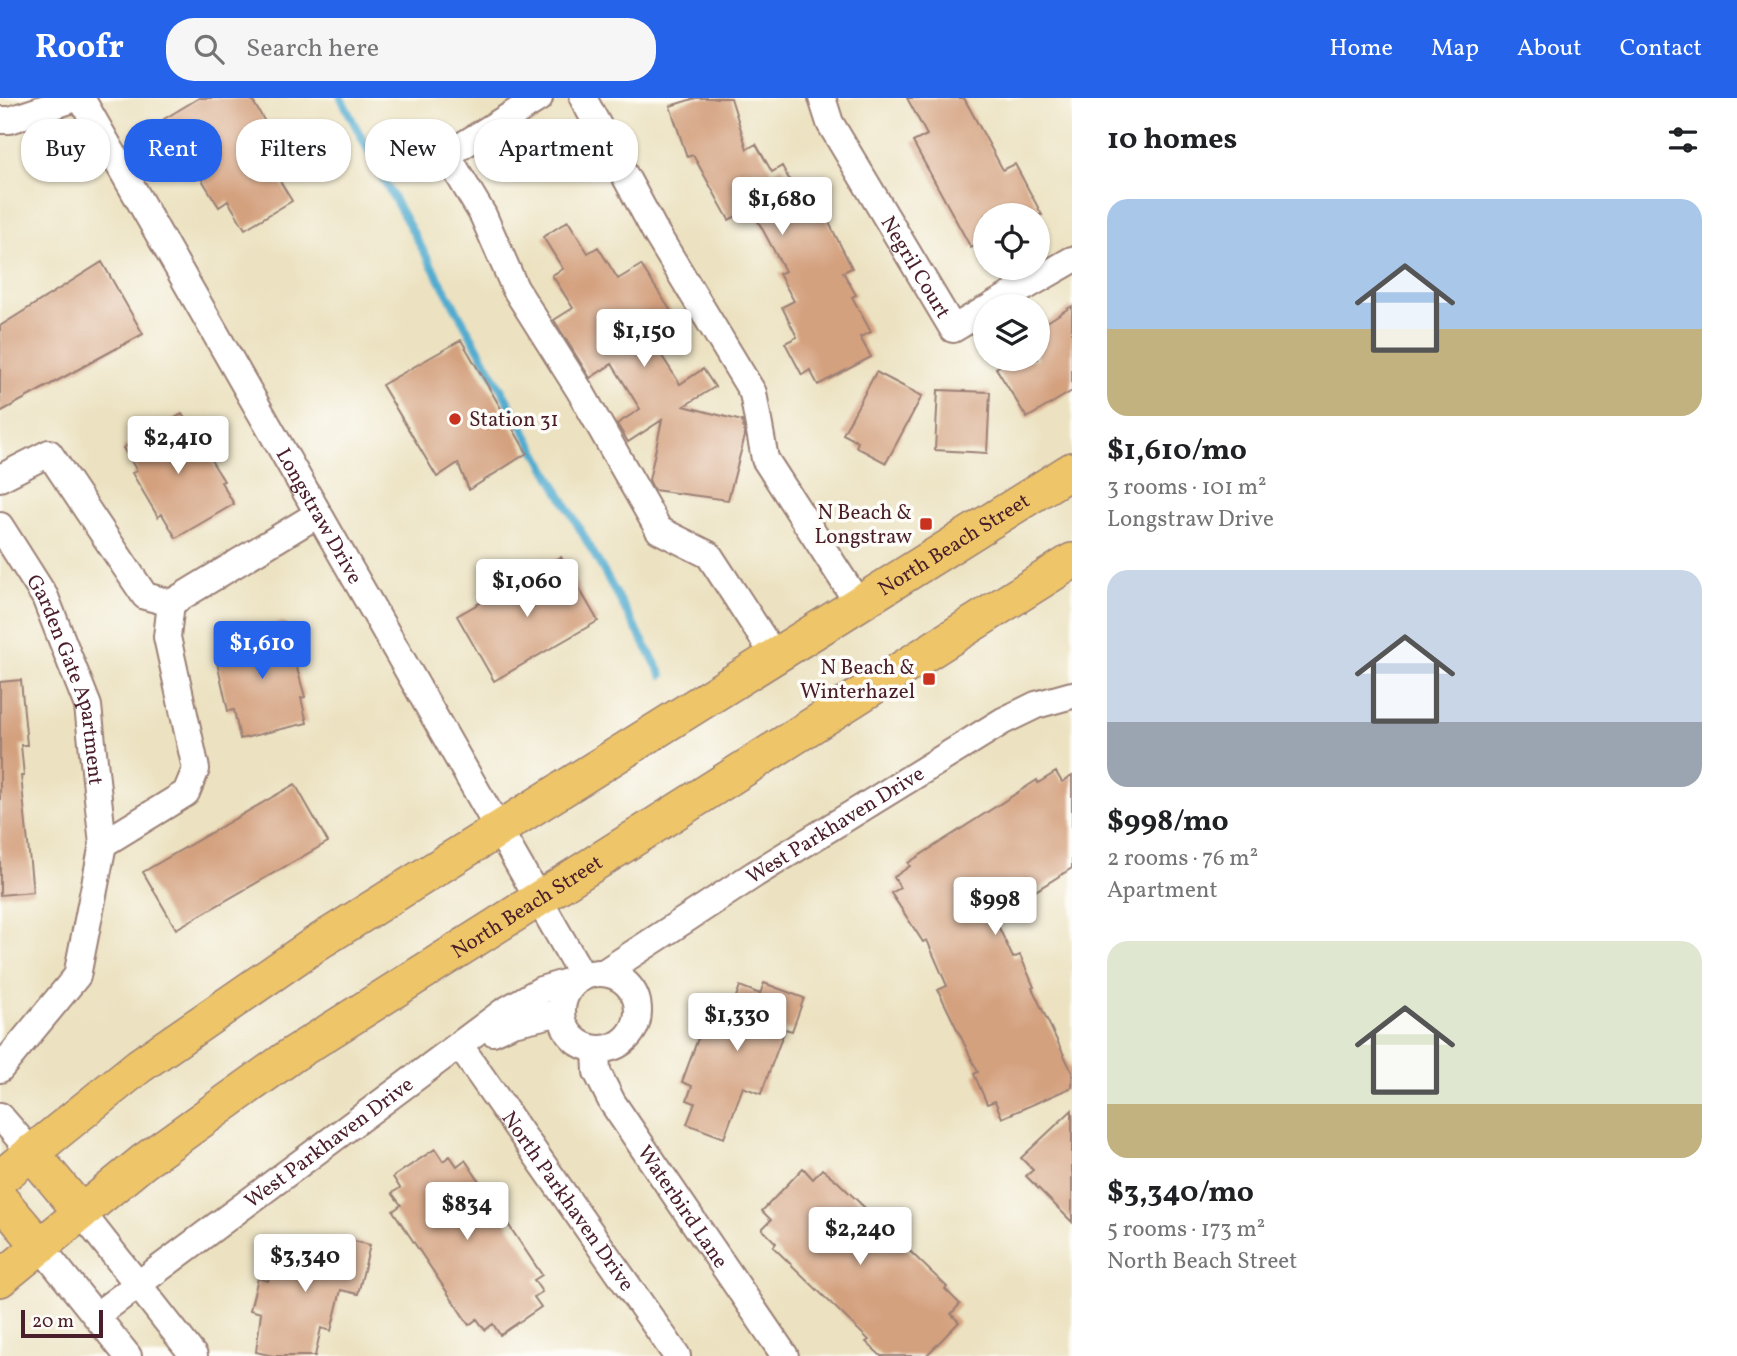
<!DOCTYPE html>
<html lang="en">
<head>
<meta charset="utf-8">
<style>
	body { margin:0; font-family:Vollkorn,serif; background:#f6f6f6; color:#202124; height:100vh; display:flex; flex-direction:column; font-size:26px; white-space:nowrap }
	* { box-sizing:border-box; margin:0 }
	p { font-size:23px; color:#757577 }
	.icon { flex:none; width:38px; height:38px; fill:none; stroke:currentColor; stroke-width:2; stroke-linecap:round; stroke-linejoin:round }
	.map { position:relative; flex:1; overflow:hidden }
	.drawer { display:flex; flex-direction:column; background:#fff; width:665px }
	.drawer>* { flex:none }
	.top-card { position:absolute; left:21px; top:21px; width:665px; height:63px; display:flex; gap:14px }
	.buttons { position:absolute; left:973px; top:105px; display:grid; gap:14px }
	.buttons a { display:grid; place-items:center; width:77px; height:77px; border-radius:50%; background:#fff; box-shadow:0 2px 5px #0004; font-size:35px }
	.scale { position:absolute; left:21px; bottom:18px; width:82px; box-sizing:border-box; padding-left:7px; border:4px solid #4a1f2b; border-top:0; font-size:19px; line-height:24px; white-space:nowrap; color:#4a1f2b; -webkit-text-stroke:5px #fdfcf7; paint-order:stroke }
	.price { position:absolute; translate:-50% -60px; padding:0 16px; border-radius:7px; background:#fff; color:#222; font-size:23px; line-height:46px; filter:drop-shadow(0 2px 4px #0008) }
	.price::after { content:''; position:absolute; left:50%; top:42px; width:21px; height:16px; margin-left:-10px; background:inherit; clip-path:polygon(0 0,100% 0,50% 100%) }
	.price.active { background:#2563eb; color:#fff }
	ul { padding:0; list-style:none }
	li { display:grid; align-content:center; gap:14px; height:371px; padding:0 35px }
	li span { display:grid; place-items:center; height:217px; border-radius:21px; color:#555 }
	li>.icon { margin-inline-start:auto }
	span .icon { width:126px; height:126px; fill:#fffc; stroke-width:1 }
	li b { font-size:30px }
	h2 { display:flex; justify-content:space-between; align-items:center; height:84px; padding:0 35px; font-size:30px }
	.tag { padding:0 24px; border-radius:28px; background:#fff; box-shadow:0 2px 5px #0004; font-size:24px; line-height:63px }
	.tag.active { background:#2563eb; color:#fff }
	header { display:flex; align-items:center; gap:42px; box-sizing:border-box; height:98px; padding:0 35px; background:#2563eb; color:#fff }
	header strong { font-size:33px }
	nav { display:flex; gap:38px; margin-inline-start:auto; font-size:24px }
	.search { width:490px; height:63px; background:#f6f6f6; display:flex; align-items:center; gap:18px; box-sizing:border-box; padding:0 24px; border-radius:28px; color:#757577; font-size:26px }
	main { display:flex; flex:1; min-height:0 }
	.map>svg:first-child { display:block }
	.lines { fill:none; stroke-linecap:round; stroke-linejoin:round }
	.stream { stroke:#51accf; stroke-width:8 }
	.building { fill:#d4a17f }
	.minor-casing { stroke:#9b8076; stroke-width:30 }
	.major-casing { stroke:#9b8076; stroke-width:38 }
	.minor { stroke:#fff; stroke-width:26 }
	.major { stroke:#eec569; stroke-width:35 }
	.poi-dot { fill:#c8321e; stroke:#fdfcf7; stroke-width:2.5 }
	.labels { text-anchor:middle; stroke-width:7; stroke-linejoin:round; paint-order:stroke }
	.street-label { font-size:21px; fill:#4a1f2b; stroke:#fdfcf7 }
	.poi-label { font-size:21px; fill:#4a1f2b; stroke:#fdfcf7; text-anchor:end }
</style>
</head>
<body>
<header>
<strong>Roofr</strong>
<div class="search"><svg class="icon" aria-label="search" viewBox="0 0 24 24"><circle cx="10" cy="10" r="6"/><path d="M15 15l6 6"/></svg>Search here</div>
<nav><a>Home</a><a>Map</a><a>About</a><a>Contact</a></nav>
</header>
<main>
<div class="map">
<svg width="1072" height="1258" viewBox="0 0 1072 1258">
	<rect width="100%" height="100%" fill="#fdfcf7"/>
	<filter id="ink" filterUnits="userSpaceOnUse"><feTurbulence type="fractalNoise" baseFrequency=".0143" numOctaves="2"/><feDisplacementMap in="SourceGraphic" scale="14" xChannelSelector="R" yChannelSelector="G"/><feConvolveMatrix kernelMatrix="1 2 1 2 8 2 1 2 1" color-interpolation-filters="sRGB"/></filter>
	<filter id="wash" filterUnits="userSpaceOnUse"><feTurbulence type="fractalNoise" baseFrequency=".00686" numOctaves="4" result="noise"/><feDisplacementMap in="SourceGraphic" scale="28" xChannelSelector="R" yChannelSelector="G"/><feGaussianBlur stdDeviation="1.57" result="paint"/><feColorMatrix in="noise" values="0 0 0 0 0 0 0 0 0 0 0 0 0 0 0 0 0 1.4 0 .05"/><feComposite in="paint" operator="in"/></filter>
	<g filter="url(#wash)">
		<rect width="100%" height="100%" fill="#ece2c1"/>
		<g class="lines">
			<path class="stream" d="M341 0 383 81 662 577"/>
		</g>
		<g id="blocks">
			<path class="building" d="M199 0H251L268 29 264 32 286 69 275 75 292 103 245 131 228 103 219 109 164 21Z
				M696 0H731L747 51 756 46 772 74 782 68 798 98 812 91 852 170 843 174 856 197 852 199 871 234 860 239 871 259 818 287 810 272 802 277 785 245 797 239 782 209 794 203 779 176 785 173 751 110 729 122 693 57 687 59 670 8Z
				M907 0H964L1003 72 1015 66 1042 117H985V142L971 150 913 44 927 37Z
				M568 123 588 155 598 149 618 181 641 167 678 224 651 241 680 286 703 271 715 289 684 308 742 323 745 338 728 402 654 392 649 382 662 322 628 344 617 326 640 311 612 266 590 280 554 222 573 210 552 177 563 171 543 139Z
				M102 164 143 236 0 314V228Z
				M1072 208V293L1027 320 996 270 1011 261H1038V230Z
				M461 242 527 355 469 392 458 365 437 379 382 287Z
				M876 274 922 298 886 365 856 349 858 344 843 336Z
				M938 292 990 294 987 355 935 352Z
				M182 316 224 383 221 384 234 406 176 440 162 416 158 419 132 375 137 373 123 350Z
				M561 459 598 523 494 583 457 518Z
				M284 524 305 599 301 600 307 625 240 641 234 612 228 613 217 564 223 563 218 540Z
				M21 582 27 647H21L24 678H21L33 794 0 797V584Z
				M1056 674 1062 684 1072 678V770L994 819 1013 860 1020 857 1034 889 1032 890 1072 974V989L1002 1020 995 1003 987 1006 974 976 978 974 938 892 947 888 927 842 923 844 891 795 900 790 894 779 910 768 908 765 1037 682 1038 685Z
				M295 686 328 744 176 831 143 774Z
				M764 885 804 900 792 933 785 931 761 996 743 989 724 1040 687 1026 695 1005 687 1002 692 988 682 984 711 905 731 912 740 888 760 896Z
				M1072 1012V1124L1026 1078 1033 1072 1021 1060Z
				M435 1051 443 1063 450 1058 457 1068 465 1062 542 1177 534 1182 542 1194 534 1199 541 1209 500 1237 493 1226 485 1232 477 1221 469 1227 393 1113 401 1107 392 1095 400 1090 393 1079Z
				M803 1070 813 1081 822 1071 837 1083 947 1189 945 1191 960 1206 951 1216 959 1224 926 1258H881L866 1244 869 1242 773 1149 776 1145 762 1131 771 1122 762 1113Z
				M282 1140 323 1150 325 1144 340 1147 342 1140 370 1147 358 1196 341 1192 331 1233 321 1230 315 1258H273L256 1254 261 1215 250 1212 258 1180 268 1183Z"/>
		</g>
	</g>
	<g filter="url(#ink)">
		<use href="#blocks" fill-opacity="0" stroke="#9b8076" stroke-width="2"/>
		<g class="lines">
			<defs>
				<g id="minor">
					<path id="s1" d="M81 0 583 879"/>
					<path d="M539 0 447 57 483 117 515 190 580 293 659 432 709 457 774 557"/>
					<path d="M583 0 656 135 753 295 765 361 858 505"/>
					<path id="s2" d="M822 0 830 25 953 231 985 212"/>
					<path d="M0 22H10L76 0"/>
					<path d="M992 208 1072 162"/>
					<path d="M0 380 49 355 145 498 171 505 318 416"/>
					<path id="s3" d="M0 428 45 499 88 608 103 746 77 878 0 971"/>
					<path d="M103 746 186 695 196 671 167 539 171 505"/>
					<path id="s4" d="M605 874 755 776 1003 623 1036 607 1072 597"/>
					<circle cx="600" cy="913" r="38"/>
					<path d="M493 934 513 925 561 914"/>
					<path id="s5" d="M460 948 677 1258"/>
					<path id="s6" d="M596 952 597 974 612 1004 785 1258"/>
					<path d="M0 1018 31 1054"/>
					<path d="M81 1114 194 1258"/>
					<path d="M40 1148 128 1258"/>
					<path id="s7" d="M97 1217 503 914 541 892 581 880"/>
				</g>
				<g id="major">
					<path d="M31 1054 81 1114"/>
					<path id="s8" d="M0 1080 139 968 317 845 1072 372"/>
					<path d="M0 1101 40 1148"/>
					<path id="s9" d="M0 1181 143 1064 292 957 1072 463"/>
				</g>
			</defs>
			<use href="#minor" class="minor-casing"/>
			<use href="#major" class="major-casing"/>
			<use href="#minor" class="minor"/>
			<use href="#major" class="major"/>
		</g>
	</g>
	<g class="poi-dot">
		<circle cx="455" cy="321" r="7"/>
		<rect x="919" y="419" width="14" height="14" rx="3.5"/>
		<rect x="922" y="574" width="14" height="14" rx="3.5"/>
	</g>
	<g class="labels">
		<g class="street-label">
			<text dy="7" stroke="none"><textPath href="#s2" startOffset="194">Negril Court</textPath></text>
			<text dy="7" stroke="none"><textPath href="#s1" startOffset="481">Longstraw Drive</textPath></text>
			<text dy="7" stroke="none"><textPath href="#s8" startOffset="1146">North Beach Street</textPath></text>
			<text dy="7" stroke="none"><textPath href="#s3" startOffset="170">Garden Gate Apartment</textPath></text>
			<text dy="7" stroke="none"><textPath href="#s4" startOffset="273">West Parkhaven Drive</textPath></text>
			<text dy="7" stroke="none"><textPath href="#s9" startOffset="646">North Beach Street</textPath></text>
			<text dy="7" stroke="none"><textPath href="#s7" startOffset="289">West Parkhaven Drive</textPath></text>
			<text dy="7" stroke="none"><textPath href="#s5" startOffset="189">North Parkhaven Drive</textPath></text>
			<text dy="7" stroke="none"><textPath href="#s6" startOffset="182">Waterbird Lane</textPath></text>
		</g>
		<g class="poi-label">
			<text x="469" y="328" text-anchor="start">Station 31</text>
			<text x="912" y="421">N Beach &amp;<tspan x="912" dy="24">Longstraw</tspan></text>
			<text x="915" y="576">N Beach &amp;<tspan x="915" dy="24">Winterhazel</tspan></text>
		</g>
	</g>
</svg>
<div class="buttons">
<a><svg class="icon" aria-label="locate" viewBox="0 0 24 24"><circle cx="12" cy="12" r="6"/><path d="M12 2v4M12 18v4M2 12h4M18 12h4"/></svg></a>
<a><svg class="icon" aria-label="layers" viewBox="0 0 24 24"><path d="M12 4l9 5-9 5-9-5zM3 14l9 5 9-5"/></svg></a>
</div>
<div class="scale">20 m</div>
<b class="price" style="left:782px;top:139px">$1,680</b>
<b class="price" style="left:644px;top:271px">$1,150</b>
<b class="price" style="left:178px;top:378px">$2,410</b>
<b class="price" style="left:527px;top:521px">$1,060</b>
<b class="price active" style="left:262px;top:583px">$1,610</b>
<b class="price" style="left:995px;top:839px">$998</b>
<b class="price" style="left:737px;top:955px">$1,330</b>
<b class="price" style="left:467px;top:1144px">$834</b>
<b class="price" style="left:860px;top:1169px">$2,240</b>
<b class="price" style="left:305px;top:1196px">$3,340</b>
<div class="top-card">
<a class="tag">Buy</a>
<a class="tag active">Rent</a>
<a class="tag">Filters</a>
<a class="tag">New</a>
<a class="tag">Apartment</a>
</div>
</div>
<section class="drawer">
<h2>10 homes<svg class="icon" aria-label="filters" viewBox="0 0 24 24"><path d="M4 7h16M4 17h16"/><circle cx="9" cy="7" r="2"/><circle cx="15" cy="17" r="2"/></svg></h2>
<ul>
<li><span style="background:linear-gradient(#a9c7e8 60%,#c2b280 0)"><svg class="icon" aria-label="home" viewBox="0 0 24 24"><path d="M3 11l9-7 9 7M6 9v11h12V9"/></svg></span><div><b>$1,610/mo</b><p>3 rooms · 101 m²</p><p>Longstraw Drive</p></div></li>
<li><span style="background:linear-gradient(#c9d6e8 70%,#9aa5b1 0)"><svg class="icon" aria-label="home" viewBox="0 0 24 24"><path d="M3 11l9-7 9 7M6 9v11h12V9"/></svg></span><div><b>$998/mo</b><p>2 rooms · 76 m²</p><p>Apartment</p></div></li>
<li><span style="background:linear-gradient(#dfe7d0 75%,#c2b280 0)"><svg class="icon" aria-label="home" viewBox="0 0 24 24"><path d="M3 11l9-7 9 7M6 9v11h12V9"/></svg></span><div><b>$3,340/mo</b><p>5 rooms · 173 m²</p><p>North Beach Street</p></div></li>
</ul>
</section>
</main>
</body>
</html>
